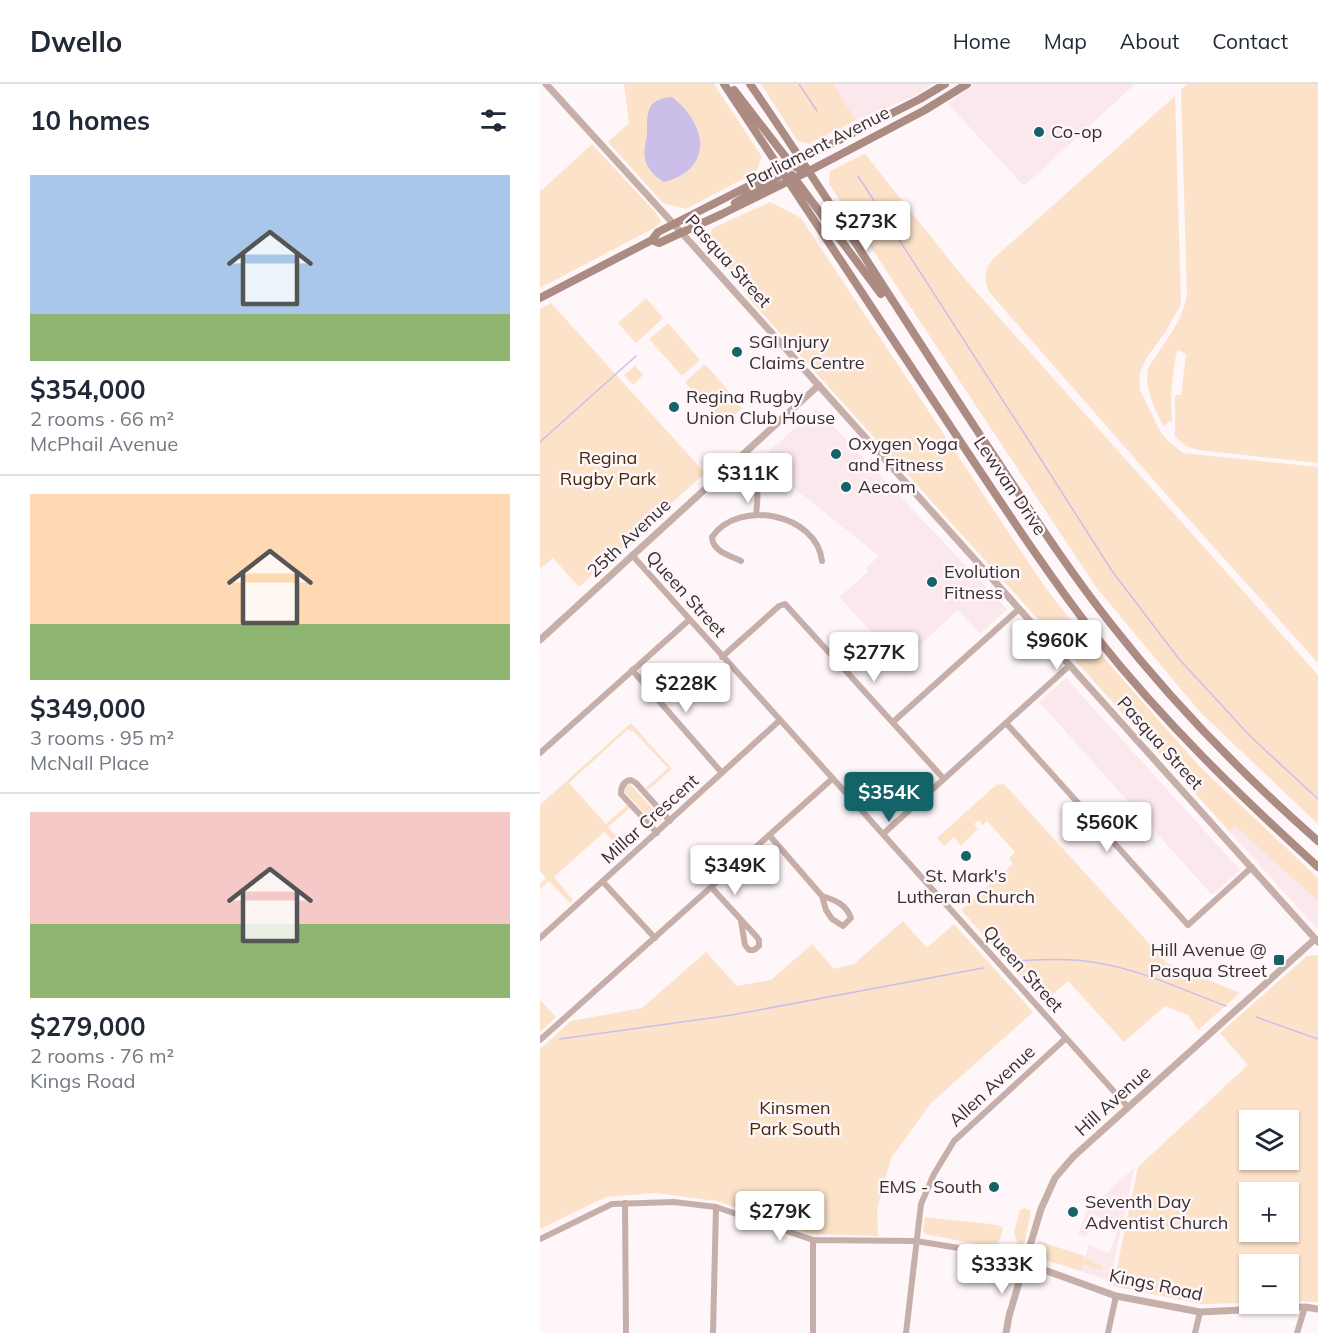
<!DOCTYPE html>
<html lang="en">
<head>
<meta charset="utf-8">
<style>
	body { margin:0; font-family:Mulish,sans-serif; background:#f6f6f7; color:#1f2937; height:100vh; display:flex; flex-direction:column; font-size:22px; white-space:nowrap }
	* { box-sizing:border-box; margin:0 }
	p { font-size:20px; color:#747a83 }
	.icon { flex:none; width:33px; height:33px; fill:none; stroke:currentColor; stroke-width:2; stroke-linecap:round; stroke-linejoin:round }
	.map { position:relative; flex:1; overflow:hidden }
	.panel { display:flex; flex-direction:column; background:#fff; width:540px }
	.panel>* { flex:none }
	.fabs { position:absolute; left:699px; top:1026px; display:grid; gap:12px }
	.fabs a { display:grid; place-items:center; width:60px; height:60px; border-radius:0px; background:#fff; box-shadow:0 2px 4px #0004; font-size:30px }
	.price { position:absolute; translate:-50% -51px; padding:0 14px; border-radius:6px; background:#fff; color:#222; font-size:20px; line-height:39px; filter:drop-shadow(0 2px 3px #0008) }
	.price::after { content:''; position:absolute; left:50%; top:36px; width:18px; height:14px; margin-left:-9px; background:inherit; clip-path:polygon(0 0,100% 0,50% 100%) }
	.price.active { background:#136368; color:#fff }
	ul { padding:0; list-style:none }
	li { display:grid; align-content:center; gap:12px; height:318px; padding:0 30px }
	li+li { border-top:2px solid #e0e1e3 }
	li span { display:grid; place-items:center; height:186px; border-radius:0px; color:#555 }
	li>.icon { margin-inline-start:auto }
	span .icon { width:108px; height:108px; fill:#fffc; stroke-width:1 }
	li b { font-size:26px }
	h2 { display:flex; justify-content:space-between; align-items:center; height:72px; padding:0 30px; font-size:26px }
	header { display:flex; align-items:center; gap:36px; box-sizing:border-box; height:84px; padding:0 30px; background:#fff; border-bottom:2px solid #e0e1e3 }
	header strong { font-size:28px }
	nav { display:flex; gap:33px; margin-inline-start:auto; font-size:21px }
	main { display:flex; flex:1; min-height:0 }
	.map>svg:first-child { display:block }
	.built { fill:#fae8ec }
	.green { fill:#fbe2c9; fill-rule:evenodd }
	.water { fill:#cbbfea }
	.lines { fill:none; stroke-linecap:round; stroke-linejoin:round }
	.stream { stroke:#cbbfea; stroke-width:1.5 }
	.minor { stroke:#c6afa9; stroke-width:6 }
	.tertiary { stroke:#c6afa9; stroke-width:7 }
	.secondary { stroke:#ac8b83; stroke-width:8 }
	.poi-dot { fill:#136368; stroke:#fef6f8; stroke-width:2 }
	.labels { text-anchor:middle; stroke-width:5; stroke-linejoin:round; paint-order:stroke }
	.poi-label { font-size:18px; fill:#363032; stroke:#fef6f8; text-anchor:start }
	.street-label { font-size:18px; fill:#363032; stroke:#fef6f8 }
	.park-label { font-size:18px; fill:#432a0e; stroke:#fef6f8 }
</style>
</head>
<body>
<header>
<strong>Dwello</strong>
<nav><a>Home</a><a>Map</a><a>About</a><a>Contact</a></nav>
</header>
<main>
<section class="panel">
<h2>10 homes<svg class="icon" aria-label="filters" viewBox="0 0 24 24"><path d="M4 7h16M4 17h16"/><circle cx="9" cy="7" r="2"/><circle cx="15" cy="17" r="2"/></svg></h2>
<ul>
<li><span style="background:linear-gradient(#a9c7e8 75%,#8fb573 0)"><svg class="icon" aria-label="home" viewBox="0 0 24 24"><path d="M3 11l9-7 9 7M6 9v11h12V9"/></svg></span><div><b>$354,000</b><p>2 rooms · 66 m²</p><p>McPhail Avenue</p></div></li>
<li><span style="background:linear-gradient(#ffd9b3 70%,#8fb573 0)"><svg class="icon" aria-label="home" viewBox="0 0 24 24"><path d="M3 11l9-7 9 7M6 9v11h12V9"/></svg></span><div><b>$349,000</b><p>3 rooms · 95 m²</p><p>McNall Place</p></div></li>
<li><span style="background:linear-gradient(#f6c9c9 60%,#8fb573 0)"><svg class="icon" aria-label="home" viewBox="0 0 24 24"><path d="M3 11l9-7 9 7M6 9v11h12V9"/></svg></span><div><b>$279,000</b><p>2 rooms · 76 m²</p><p>Kings Road</p></div></li>
</ul>
</section>
<div class="map">
<svg width="778" height="1249" viewBox="0 0 778 1249">
	<rect width="100%" height="100%" fill="#fef6f8"/>
	<path class="built" d="M293 0H393L377 11 316 36Z
		M434 0H595L484 102 408 20Z
		M277 325 467 525 440 550 418 526 360 579 299 513 328 488 326 484 339 472 219 376Z
		M526 594 700 786 672 811 499 618Z
		M695 741 778 817V846L689 747Z
		M594 1084 570 1197 541 1187 549 1161 569 1169 580 1141 555 1131 546 1153 538 1150 551 1117 554 1120Z"/>
	<path class="green" d="M84 0H174L222 73 216 88 146 125 123 119 68 58 89 39Z
		M221 0H293L316 36 269 60 257 56Z
		M647 0H778V379L658 366 646 362 635 353V314L636 311H641L646 270 638 266 636 270 631 308 632 338 629 337 624 343C615 326 604 304 608 285 622 260 643 239 647 210L641 6Z
		M635 12 641 220 626 247 606 275 599 291 600 306 620 347 629 358 643 369 778 383V579L618 401 449 208C444 195 444 187 453 175Z
		M52 60 116 129 121 137 116 143 0 204V105L2 106Z
		M325 70 423 193 778 591V740L660 628 556 503 289 100 290 87Z
		M230 118 261 134 502 499 532 538 660 683 778 794V817L695 742 689 747 212 218 167 155 173 144Z
		M106 214 123 234 96 259 78 239Z
		M11 219 165 389 39 503 13 474 0 485V225Z
		M128 239 160 276 142 292 109 255Z
		M165 280 199 319 202 325 183 341 145 298Z
		M95 282 103 291 93 301 84 291Z
		M91 639 132 685 107 707 106 704 128 684 93 647 87 646 29 699 66 740 87 721 90 724 68 743 89 766 85 769 64 748 14 793 33 816 30 819 9 797 0 805V800L6 794 0 787V721Z
		M90 700 122 735 115 741 84 707 86 701Z
		M464 700 627 879 700 909 658 946 648 931 625 922 584 958 528 897 504 918 421 826 473 780 469 774 475 768 447 737 443 741 439 736 434 740 438 745 421 762 414 753 404 762 397 754 456 701Z
		M363 837 387 864 414 840 493 928 391 1019 351 1074 337 1126 338 1152 271 1150 177 1117 115 1109 66 1113 0 1145V965L31 937 102 924 166 868 197 902 231 896 272 860 294 885 314 880Z
		M778 871V1218L749 1217 748 1180H710L709 1219 661 1220 573 1202 598 1083 708 981 680 949 767 872ZM710 1036H748V1076H710ZM710 1108H748V1148H710Z
		M0 916 16 933 0 948Z
		M484 1124 491 1127 485 1157 479 1164 474 1148 480 1126Z
		M385 1133C411 1137 435 1137 461 1142L463 1146 456 1164 385 1150 383 1146Z
		M498 1157 545 1172 543 1180 546 1174 554 1177 553 1179 562 1182 560 1186 543 1180 541 1187 499 1174 495 1171Z"/>
	<path class="water" d="M132 13C167 40 175 85 124 98 111 90 102 79 105 63 105 58 107 54 107 49 107 27 107 15 132 13Z"/>
	<g class="lines">
		<path class="stream" d="M259 0 277 27
			M318 92 493 363 572 487 639 575 711 653 778 715
			M0 358 96 272
			M479 877C506 875 532 874 558 879 602 886 645 907 686 922
			M716 933 778 955
			M20 955 192 931 443 884"/>
		<path class="minor" d="M198 375C218 396 220 400 216 430
			M92 471 588 1023
			M201 477C189 471 173 468 172 453 199 414 277 430 282 477
			M182 573 239 522 245 520 404 695
			M92 586 182 689
			M353 638 479 525
			M466 639 648 841 712 783
			M0 669 149 536
			M117 749 81 710C81 703 83 697 91 696L96 699 130 737
			M343 750 529 582
			M229 751 282 812 286 826 292 835 303 842 311 834C306 820 295 816 282 812
			M63 798 115 854
			M171 803 216 852 219 856V862L214 866H209L205 861 201 837
			M0 854 239 637
			M0 956 292 695
			M85 1119 86 1249
			M0 1155 72 1120 134 1118 176 1123 273 1156 376 1157 425 1165 485 1179
			M173 1249 176 1123
			M273 1249V1156
			M366 1249 381 1120 394 1090 414 1057 525 955
			M568 1249 576 1212
			M655 1249 660 1228
			M757 1249 765 1223"/>
		<path class="tertiary" d="M6 0 150 158 778 858
			M0 556 279 301
			M485 1179 576 1212 660 1228 765 1223 778 1225
			M466 1249 469 1232 501 1125 515 1094 533 1073 775 855"/>
		<path class="secondary" d="M184 0C264 119 342 240 422 360 466 426 509 492 558 555 624 638 700 712 778 783
			M210 0C295 123 373 251 456 375 493 431 529 487 571 540 632 618 703 691 778 757
			M194 6 251 80 261 86 269 87
			M252 91 341 210
			M195 119 238 93
			M112 156 119 159 182 130 269 87 385 26 427 0
			M0 214 112 156 118 148 380 15 405 0"/>
	</g>
	<g class="poi-dot">
		<circle cx="499" cy="48" r="6"/>
		<circle cx="197" cy="268" r="6"/>
		<circle cx="134" cy="323" r="6"/>
		<circle cx="296" cy="370" r="6"/>
		<circle cx="306" cy="403" r="6"/>
		<circle cx="392" cy="498" r="6"/>
		<circle cx="426" cy="772" r="6"/>
		<rect x="733" y="870" width="12" height="12" rx="3"/>
		<circle cx="454" cy="1103" r="6"/>
		<circle cx="533" cy="1128" r="6"/>
	</g>
	<g class="labels">
		<g class="poi-label">
			<text x="511" y="54">Co-op</text>
			<text x="209" y="264">SGI Injury<tspan x="209" dy="21">Claims Centre</tspan></text>
			<text x="146" y="319">Regina Rugby<tspan x="146" dy="21">Union Club House</tspan></text>
			<text x="308" y="366">Oxygen Yoga<tspan x="308" dy="21">and Fitness</tspan></text>
			<text x="318" y="409">Aecom</text>
			<text x="404" y="494">Evolution<tspan x="404" dy="21">Fitness</tspan></text>
			<text x="426" y="798" text-anchor="middle">St. Mark's<tspan x="426" dy="21">Lutheran Church</tspan></text>
			<text x="727" y="872" text-anchor="end">Hill Avenue @<tspan x="727" dy="21">Pasqua Street</tspan></text>
			<text x="442" y="1109" text-anchor="end">EMS - South</text>
			<text x="545" y="1124">Seventh Day<tspan x="545" dy="21">Adventist Church</tspan></text>
		</g>
		<g class="street-label">
			<text transform="translate(278 63) rotate(-27)" y="6">Parliament Avenue</text>
			<text transform="translate(188 177) rotate(48)" y="6">Pasqua Street</text>
			<text transform="translate(470 402) rotate(56)" y="6">Lewvan Drive</text>
			<text transform="translate(89 454) rotate(-43)" y="6">25th Avenue</text>
			<text transform="translate(146 510) rotate(48)" y="6">Queen Street</text>
			<text transform="translate(620 659) rotate(48)" y="6">Pasqua Street</text>
			<text transform="translate(110 735) rotate(-42)" y="6">Millar Crescent</text>
			<text transform="translate(483 885) rotate(48)" y="6">Queen Street</text>
			<text transform="translate(452 1002) rotate(-43)" y="6">Allen Avenue</text>
			<text transform="translate(573 1017) rotate(-42)" y="6">Hill Avenue</text>
			<text transform="translate(616 1201) rotate(12)" y="6">Kings Road</text>
		</g>
		<g class="park-label">
			<text x="68" y="380">Regina<tspan x="68" dy="21">Rugby Park</tspan></text>
			<text x="255" y="1030">Kinsmen<tspan x="255" dy="21">Park South</tspan></text>
		</g>
	</g>
</svg>
<div class="fabs">
<a><svg class="icon" aria-label="layers" viewBox="0 0 24 24"><path d="M12 4l9 5-9 5-9-5zM3 14l9 5 9-5"/></svg></a>
<a>+</a>
<a>−</a>
</div>
<b class="price" style="left:326px;top:168px">$273K</b>
<b class="price" style="left:208px;top:420px">$311K</b>
<b class="price" style="left:517px;top:587px">$960K</b>
<b class="price" style="left:334px;top:599px">$277K</b>
<b class="price" style="left:146px;top:630px">$228K</b>
<b class="price active" style="left:349px;top:739px">$354K</b>
<b class="price" style="left:567px;top:769px">$560K</b>
<b class="price" style="left:195px;top:812px">$349K</b>
<b class="price" style="left:240px;top:1158px">$279K</b>
<b class="price" style="left:462px;top:1211px">$333K</b>
</div>
</main>
</body>
</html>
